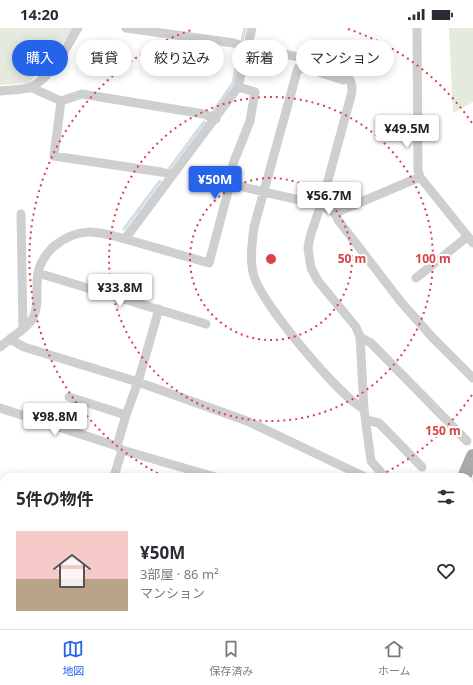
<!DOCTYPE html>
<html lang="ja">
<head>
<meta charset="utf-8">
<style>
	body { margin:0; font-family:"Noto Sans","Noto Sans JP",sans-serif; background:#f7f7f7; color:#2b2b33; height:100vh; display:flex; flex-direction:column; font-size:15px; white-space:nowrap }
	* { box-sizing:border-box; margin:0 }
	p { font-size:13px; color:#7c7c81 }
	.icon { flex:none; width:22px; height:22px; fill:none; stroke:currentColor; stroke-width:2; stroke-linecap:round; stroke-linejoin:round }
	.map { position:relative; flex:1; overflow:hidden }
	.drawer { position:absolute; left:0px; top:445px; width:473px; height:156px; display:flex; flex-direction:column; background:#fff; border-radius:12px 12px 0 0; box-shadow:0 2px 10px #0003 }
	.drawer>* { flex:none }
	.hud { position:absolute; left:12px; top:12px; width:449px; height:36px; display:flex; gap:8px }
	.price { position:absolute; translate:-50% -34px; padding:0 9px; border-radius:4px; background:#fff; color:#222; font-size:13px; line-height:26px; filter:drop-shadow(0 1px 2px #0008) }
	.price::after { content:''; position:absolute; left:50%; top:24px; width:12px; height:9px; margin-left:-6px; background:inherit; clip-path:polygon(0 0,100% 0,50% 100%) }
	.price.active { background:#2563eb; color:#fff }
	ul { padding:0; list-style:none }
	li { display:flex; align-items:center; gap:12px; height:100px; padding:0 16px }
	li+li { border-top:1px solid #e1e1e2 }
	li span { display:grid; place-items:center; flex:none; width:112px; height:80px; border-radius:0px; color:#555 }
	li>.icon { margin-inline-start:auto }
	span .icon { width:48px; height:48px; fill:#fffc; stroke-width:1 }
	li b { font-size:17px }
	h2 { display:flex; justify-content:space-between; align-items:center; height:48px; padding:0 16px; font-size:17px }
	.pill { padding:0 14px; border-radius:18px; background:#fff; box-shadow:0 2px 10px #0003; font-size:14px; line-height:36px }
	.pill.active { background:#2563eb; color:#fff }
	.status { display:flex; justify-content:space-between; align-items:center; height:28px; padding:0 20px; background:#fff; direction:ltr }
	.status svg { height:11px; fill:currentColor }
	.menu { display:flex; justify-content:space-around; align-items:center; height:56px; border-top:1px solid #e1e1e2; background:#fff; font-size:11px; color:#7c7c81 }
	.menu a { display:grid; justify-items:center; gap:2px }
	.menu .active { color:#2563eb }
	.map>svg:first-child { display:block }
	.green { fill:#e4eade }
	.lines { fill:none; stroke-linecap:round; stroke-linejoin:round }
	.stream { stroke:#cfdfeb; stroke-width:3 }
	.service { stroke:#cfcfcf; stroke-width:4.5 }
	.minor { stroke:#cfcfcf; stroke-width:9 }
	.primary { stroke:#aaa; stroke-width:14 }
	.ring { fill:none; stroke:#da4248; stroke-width:2; stroke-dasharray:2 4 }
	.centre { fill:#da4248; stroke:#fff; stroke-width:2 }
	.ring-label { font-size:12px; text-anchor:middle; font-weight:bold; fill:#da4248; stroke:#fff; stroke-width:4; stroke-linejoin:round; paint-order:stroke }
</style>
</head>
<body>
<div class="status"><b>14:20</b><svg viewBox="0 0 49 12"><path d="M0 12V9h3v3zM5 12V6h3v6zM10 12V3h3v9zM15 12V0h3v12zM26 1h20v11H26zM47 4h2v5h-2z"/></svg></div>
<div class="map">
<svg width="473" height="601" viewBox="0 0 473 601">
	<rect width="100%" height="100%" fill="#fff"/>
	<path class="green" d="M0 0H76L29 55 0 57Z
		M449 0H473V74L453 85Z
		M473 590V601H401L402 597H469V591Z"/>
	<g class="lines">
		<path class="stream" d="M242 13 245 0
			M212 85 233 55 239 24
			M169 141 204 94
			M124 201 160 153"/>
		<path class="service" d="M469 486H473"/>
		<path class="minor" d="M126 0 234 15C239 17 243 20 248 21 257 24 267 24 276 25 292 27 339 37 348 49 352 53 352 59 352 64L324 167 310 209 308 220 311 240 318 253 356 299 360 309 364 381 371 433 385 449
			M417 0 418 142 420 149 473 215
			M348 49 343 52 309 41 298 40 254 199C252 216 249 235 255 251 265 279 339 368 364 381
			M30 59 61 73 82 66 204 86 216 91
			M0 63C8 62 24 62 31 59 54 47 65 21 78 0
			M61 73 54 128 161 144 173 147
			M230 156 233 136 250 93 255 64 238 59
			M335 185 420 149
			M21 186 23 301
			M125 211 209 235 230 156 321 177 335 185 338 192 401 274 433 310 473 350
			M38 245 206 296
			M416 250 467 209
			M360 309 371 315 467 413
			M10 311C17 305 28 299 33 290 40 276 35 260 38 245 40 235 46 226 53 219 78 198 97 203 125 211L238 59 252 0
			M0 319 10 311 24 319 138 354 247 393 365 449
			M69 369 126 387
			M0 380 117 418
			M366 392 379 395 422 439
			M122 422 215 449
			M114 449 122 422 117 418 126 387 138 354 159 281
			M469 463 473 464
			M469 509 473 504
			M469 527 473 528
			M0 529 4 533
			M469 559 473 560
			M326 597 328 601
			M66 601 68 597"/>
		<path class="primary" d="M464 449 473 428
			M394 601V597"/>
	</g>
	<g class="ring">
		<circle cx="271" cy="231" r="81"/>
		<circle cx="271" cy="231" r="162"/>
		<path d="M472 367A243 243 0 0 1 379 448M163 448A243 243 0 0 1 194 1M348 1A243 243 0 0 1 472 95"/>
	</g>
	<circle cx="271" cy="231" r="6" class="centre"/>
	<g class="ring-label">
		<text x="352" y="235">50 m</text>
		<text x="433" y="235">100 m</text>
		<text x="443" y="407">150 m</text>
	</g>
</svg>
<b class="price" style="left:407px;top:121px">¥49.5M</b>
<b class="price active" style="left:215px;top:172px">¥50M</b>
<b class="price" style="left:329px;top:188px">¥56.7M</b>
<b class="price" style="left:120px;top:280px">¥33.8M</b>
<b class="price" style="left:55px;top:409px">¥98.8M</b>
<div class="hud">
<a class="pill active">購入</a>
<a class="pill">賃貸</a>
<a class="pill">絞り込み</a>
<a class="pill">新着</a>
<a class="pill">マンション</a>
</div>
<section class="drawer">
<h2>5件の物件<svg class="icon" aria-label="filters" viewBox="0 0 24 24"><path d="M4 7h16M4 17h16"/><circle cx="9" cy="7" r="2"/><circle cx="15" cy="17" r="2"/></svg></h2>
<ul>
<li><span style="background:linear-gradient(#f6c9c9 60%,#b9a48a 0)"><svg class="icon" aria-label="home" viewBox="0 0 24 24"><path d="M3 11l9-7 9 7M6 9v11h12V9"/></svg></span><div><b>¥50M</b><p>3部屋 · 86 m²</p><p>マンション</p></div><svg class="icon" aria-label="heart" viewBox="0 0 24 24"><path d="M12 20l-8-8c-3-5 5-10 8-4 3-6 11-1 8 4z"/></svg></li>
</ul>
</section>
</div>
<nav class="menu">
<a class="active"><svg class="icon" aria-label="map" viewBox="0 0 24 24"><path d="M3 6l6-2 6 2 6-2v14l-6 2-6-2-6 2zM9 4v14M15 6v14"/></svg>地図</a>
<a><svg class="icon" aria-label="saved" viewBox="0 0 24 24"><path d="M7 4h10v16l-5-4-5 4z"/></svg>保存済み</a>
<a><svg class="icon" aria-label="home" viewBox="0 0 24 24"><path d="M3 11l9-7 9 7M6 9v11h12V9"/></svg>ホーム</a>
</nav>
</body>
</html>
